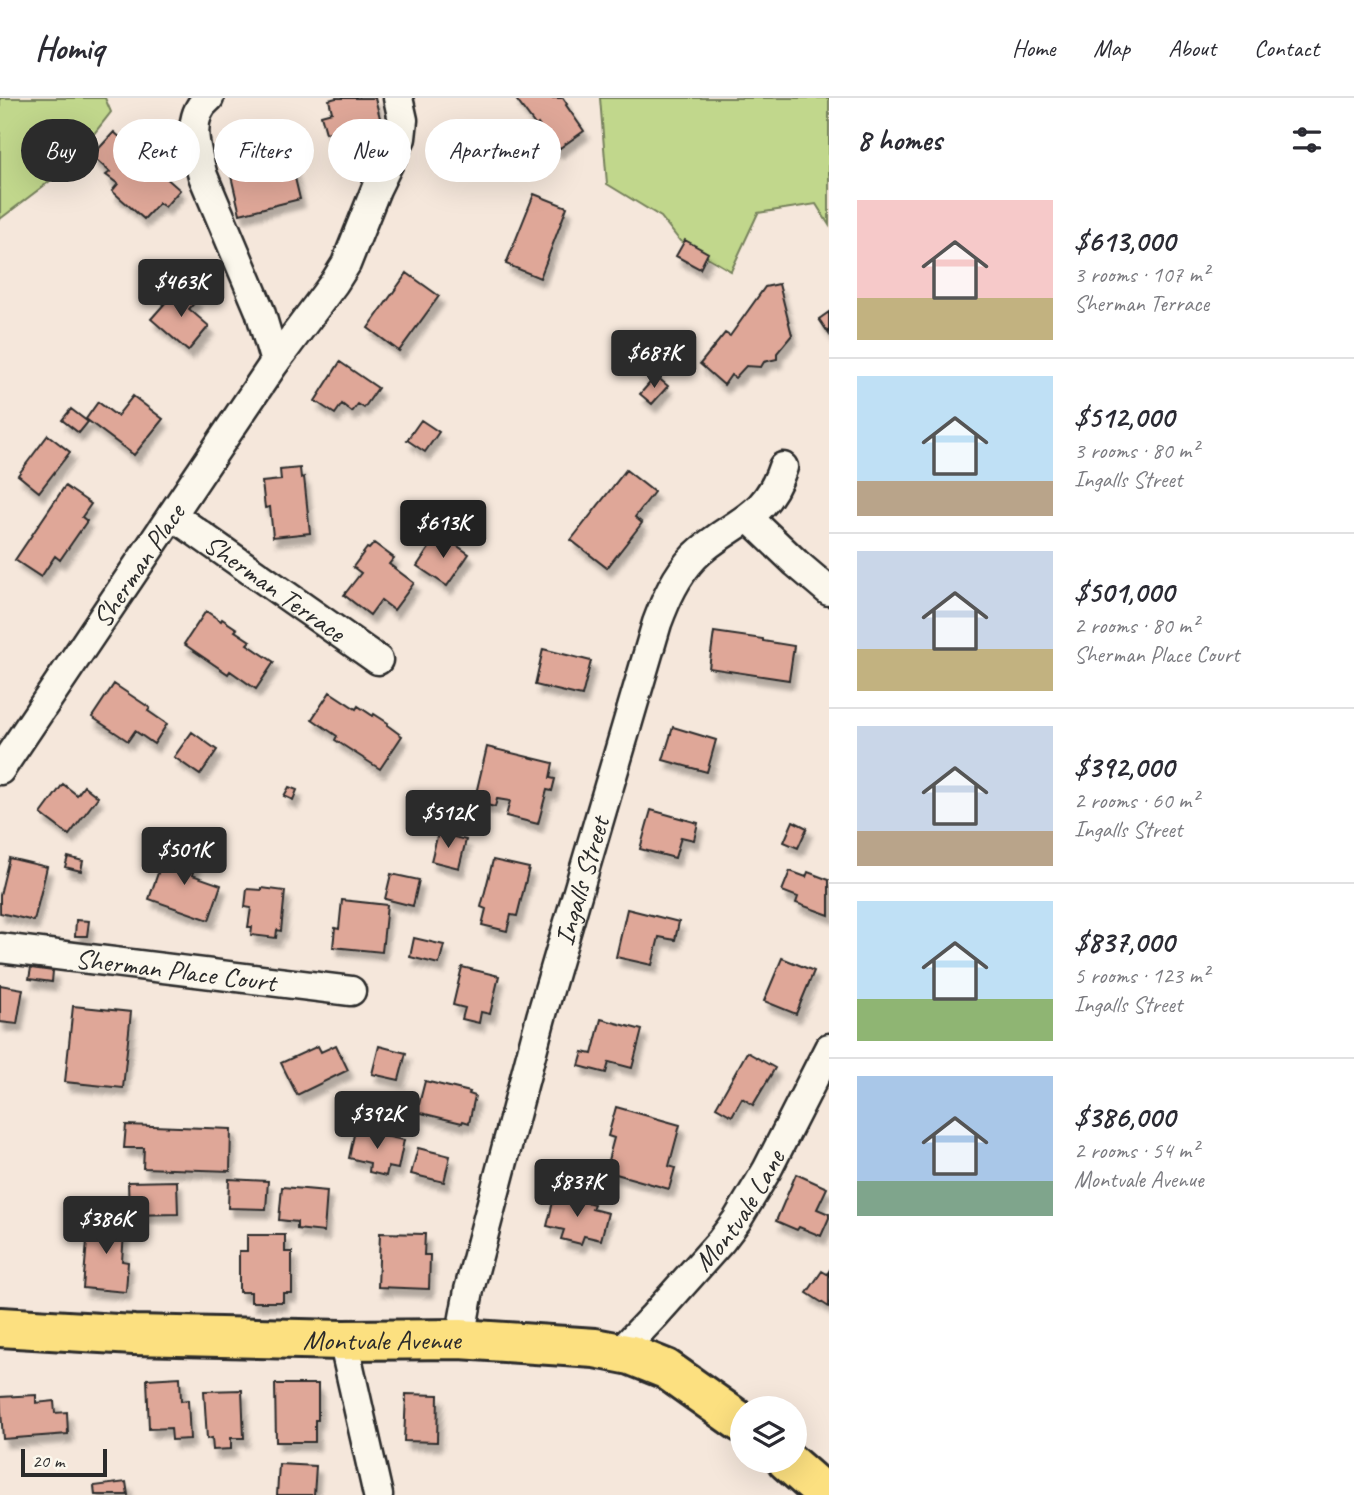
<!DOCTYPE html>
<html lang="en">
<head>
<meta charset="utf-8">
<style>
	body { margin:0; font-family:Caveat,sans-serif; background:#f2f2f3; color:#2b2b33; height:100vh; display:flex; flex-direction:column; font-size:26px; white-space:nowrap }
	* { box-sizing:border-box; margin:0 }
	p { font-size:23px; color:#7c7c81 }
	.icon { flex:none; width:38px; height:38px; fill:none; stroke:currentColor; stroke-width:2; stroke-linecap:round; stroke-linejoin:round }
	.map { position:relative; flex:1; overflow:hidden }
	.sheet { display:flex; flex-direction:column; background:#fff; width:525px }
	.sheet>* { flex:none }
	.top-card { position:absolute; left:21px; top:21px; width:665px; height:63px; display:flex; gap:14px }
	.buttons { position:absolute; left:730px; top:1298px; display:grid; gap:14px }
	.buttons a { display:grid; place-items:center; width:77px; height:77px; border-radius:50%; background:#fff; box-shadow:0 7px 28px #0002; font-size:35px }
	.scale { position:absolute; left:21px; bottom:18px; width:86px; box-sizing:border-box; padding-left:7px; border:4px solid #2b2b2b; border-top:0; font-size:19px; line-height:24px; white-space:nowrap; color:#2b2b2b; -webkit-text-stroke:5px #fbf7ec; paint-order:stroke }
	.price { position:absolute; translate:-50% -60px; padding:0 16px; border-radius:7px; background:#2b2b2b; color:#fff; font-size:23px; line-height:46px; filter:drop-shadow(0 2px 4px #0008) }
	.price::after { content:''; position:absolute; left:50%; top:42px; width:21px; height:16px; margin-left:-10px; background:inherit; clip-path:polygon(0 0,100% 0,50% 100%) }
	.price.selected { background:#222; color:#fff }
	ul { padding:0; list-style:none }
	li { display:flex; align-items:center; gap:21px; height:175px; padding:0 28px }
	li+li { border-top:2px solid #e1e1e2 }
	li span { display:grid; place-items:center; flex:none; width:196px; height:140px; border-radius:0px; color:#555 }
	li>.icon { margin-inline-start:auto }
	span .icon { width:84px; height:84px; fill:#fffc; stroke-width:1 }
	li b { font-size:30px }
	h2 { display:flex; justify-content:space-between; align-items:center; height:84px; padding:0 28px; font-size:30px }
	.tag { padding:0 24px; border-radius:32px; background:#fff; box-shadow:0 7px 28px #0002; font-size:24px; line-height:63px }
	.tag.selected { background:#2b2b2b; color:#fff }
	header { display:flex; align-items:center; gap:42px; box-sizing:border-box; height:98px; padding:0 35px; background:#fff; border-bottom:2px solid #e1e1e2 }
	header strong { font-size:33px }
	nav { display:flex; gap:38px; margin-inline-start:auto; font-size:24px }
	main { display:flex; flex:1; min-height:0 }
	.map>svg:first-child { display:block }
	.green { fill:#c1d78c; stroke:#76815c; stroke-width:2 }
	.building { fill:#dfa798; stroke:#2b2b2b; stroke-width:2; filter:url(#shadow) }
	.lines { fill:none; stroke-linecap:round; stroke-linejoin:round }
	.minor-casing { stroke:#2b2b2b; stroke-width:33 }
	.primary-casing { stroke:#2b2b2b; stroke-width:44 }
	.minor { stroke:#fbf7ec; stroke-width:28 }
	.primary { stroke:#fce080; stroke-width:38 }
	.labels { text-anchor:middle; stroke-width:6; stroke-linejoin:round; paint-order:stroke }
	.street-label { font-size:28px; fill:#2b2b2b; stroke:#fbf7ec }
</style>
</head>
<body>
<header>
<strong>Homiq</strong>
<nav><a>Home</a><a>Map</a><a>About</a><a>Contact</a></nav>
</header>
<main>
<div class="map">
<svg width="829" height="1397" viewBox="0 0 829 1397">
	<defs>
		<filter id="shadow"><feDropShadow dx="4.5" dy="8" stdDeviation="2" flood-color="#0004"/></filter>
	</defs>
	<rect width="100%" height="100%" fill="#f5e7db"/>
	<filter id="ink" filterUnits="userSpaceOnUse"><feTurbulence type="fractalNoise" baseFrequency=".0143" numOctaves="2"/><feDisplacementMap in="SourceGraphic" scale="14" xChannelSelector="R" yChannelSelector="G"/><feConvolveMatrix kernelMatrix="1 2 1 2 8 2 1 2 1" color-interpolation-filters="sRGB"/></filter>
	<g filter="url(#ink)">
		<path class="green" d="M0 0H105L111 14 67 70 0 121Z
			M600 0H829V127L816 106 758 115 731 173 680 143 661 119 607 86Z"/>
		<path class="building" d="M336 0H375L385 40 366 45 368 53 345 58 338 32 326 35 321 17 332 14 329 2Z
			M515 0H563L567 6 566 7 584 33 557 52 538 26 536 28Z
			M114 34 180 92 165 109 159 105 144 121 112 93 118 86 106 77 110 74 92 58Z
			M265 58 267 69 291 63 300 101 240 116 231 78 248 74 246 63Z
			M534 96 567 109 540 180 506 166Z
			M685 142 708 155 700 171 676 158Z
			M407 175 439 198 399 253 368 230Z
			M779 186 792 237 777 255V261L764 264 761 269 746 268 735 280 731 277 724 287 700 266 725 235 730 238 765 189Z
			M181 187 197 202 189 211 209 228 188 253 151 221Z
			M829 214V236L819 221Z
			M340 264 378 290 364 310 358 306 352 314 342 306 335 316 315 303Z
			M656 278 668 288 652 306 640 296Z
			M133 298 163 321 134 357 86 321 98 304 117 318Z
			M71 311 88 324 79 335 62 322Z
			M421 322 439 334 425 354 407 342Z
			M48 337 70 354 39 394 18 377Z
			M300 370 301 380 304 379 310 435 273 439 270 409 265 410 262 384 281 382 280 372Z
			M626 372 654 394 635 419 642 425 607 470 571 442Z
			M65 388 91 406 82 419 87 423 60 462 55 458 41 479 15 462Z
			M439 435 469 456 447 488 417 468Z
			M374 445 394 460 389 466 414 485 394 512 381 502 370 517 344 497 361 475 353 469 367 450 369 451Z
			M206 513 221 523 222 521 237 531 235 533 250 543 247 546 274 564 256 591 230 573 228 576 184 546Z
			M714 534 763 541V543L794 548 789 582 709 570Z
			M543 551 591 563 582 598 535 587Z
			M114 586 150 610 148 613 167 626 154 646 135 633 128 643 92 619Z
			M330 594 356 611 358 608 373 618 374 616 388 625 387 627 402 638 380 671 335 642 337 638 312 621Z
			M673 629 716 642 707 674 663 662Z
			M192 634 217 652 200 677 174 659Z
			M487 649 553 665 550 680 555 681 552 693 547 692 538 726 506 718 510 703 497 701 495 709 474 704Z
			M63 686 77 697 84 688 98 699 69 737 41 716Z
			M289 689 297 692 293 702 284 698Z
			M651 712 698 725 694 742 681 739 675 760 640 751Z
			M793 723 807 730 798 750 784 744Z
			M438 735 466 742 459 770 431 763Z
			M166 752 197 763 192 777 221 787 209 822 149 801Z
			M68 759 83 763 81 773 65 769Z
			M9 760 47 769 34 823 0 815V797Z
			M493 762 529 770 517 818 511 817 507 833 482 827 486 811 481 809Z
			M790 773 806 779 808 774 829 782V817L796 805 798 799 782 793Z
			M391 776 419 782 413 808 385 801Z
			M262 790 285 793 281 833 277 832 276 840 251 837 252 829H248L251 810 245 809 247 791 262 792Z
			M342 802 387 807 382 854 333 849 335 830 339 831Z
			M627 811 679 824 675 842 659 839 652 867 616 859Z
			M76 822 89 823 87 838H75Z
			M414 840 444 847 439 866 410 859Z
			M782 860 814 873 796 916 764 903Z
			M462 869 499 878 490 916 481 914 479 925 462 921 465 910 453 907Z
			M31 870 53 873 52 884 29 881Z
			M0 887 23 891 17 926 0 924Z
			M73 908 131 914 123 990 65 984Z
			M601 921 642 932 632 970 609 964 606 975 579 968 583 954 592 956Z
			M336 947 348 972 297 997 281 965 318 948 321 954Z
			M379 948 406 955 399 982 372 976Z
			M747 954 775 970 753 1007 742 1000 732 1018 716 1009Z
			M425 983 470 994 469 996 475 998 469 1025 463 1023 462 1025 417 1014Z
			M616 1009 680 1027 669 1068 675 1070 669 1091 609 1074 611 1068 607 1066 614 1040 608 1038Z
			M126 1027 231 1031 230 1073 143 1070 144 1050H124Z
			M355 1032 404 1042 398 1071 388 1069 386 1078 369 1074 370 1065 349 1060Z
			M418 1050 450 1058 444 1084 411 1076Z
			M796 1076 827 1090 817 1111 829 1116V1120L821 1138 799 1129 797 1132 776 1123Z
			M229 1081 268 1083 266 1111 228 1110Z
			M177 1083 178 1116 129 1117 128 1084Z
			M282 1089 327 1093 324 1134 297 1131V1124L279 1122Z
			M555 1096 594 1106 592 1111 608 1115 601 1142 584 1138 581 1146 561 1141 564 1132 547 1128Z
			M89 1120 125 1122 122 1163 128 1164 126 1194 83 1190Z
			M380 1135 425 1136 424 1157H430L429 1191 378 1189Z
			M247 1137H285V1154H292V1195H283V1204H251V1194H239V1153H247Z
			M822 1173 827 1176 829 1173V1209L807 1195Z
			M180 1279 181 1303 188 1302 190 1341 172 1342 171 1330 149 1331 147 1281Z
			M275 1286H318V1322H315V1344H276Z
			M242 1292 244 1340H231V1351L213 1352 212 1340 207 1341 204 1293Z
			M406 1296 438 1297 437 1344 404 1343Z
			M36 1297V1305L54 1303 55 1315 67 1314 68 1336 3 1341 0 1299Z
			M279 1366 316 1368 314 1397H277Z
			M126 1384 128 1397H95L94 1388Z"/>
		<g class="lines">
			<defs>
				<g id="minor">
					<path d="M209 0C185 18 196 53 203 78L260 213 275 264"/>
					<path id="s1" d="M172 417 378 562"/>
					<path d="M749 420 796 465 829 493"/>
					<path id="s2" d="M0 672 275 264 334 185 346 166 376 91 401 40 403 22 398 0"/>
					<path id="s3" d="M0 850 351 893"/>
					<path id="s4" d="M460 1241 469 1192 541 919 657 525C666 501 676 478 694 459 729 424 765 424 783 369"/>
					<path d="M343 1242 378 1397"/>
					<path id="s5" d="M619 1255 654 1218 721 1143 737 1122 767 1072 829 950"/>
				</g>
				<g id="primary">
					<path id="s6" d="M0 1229 134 1237 343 1242 460 1241 595 1250 631 1257 666 1271 742 1325"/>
					<path d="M787 1363 826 1397"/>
				</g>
			</defs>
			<use href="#minor" class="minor-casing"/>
			<use href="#primary" class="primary-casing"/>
			<use href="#minor" class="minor"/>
			<use href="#primary" class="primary"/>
		</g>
	</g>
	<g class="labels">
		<g class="street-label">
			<text dy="10" stroke="none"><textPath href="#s2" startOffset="247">Sherman Place</textPath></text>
			<text dy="10" stroke="none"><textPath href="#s1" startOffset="126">Sherman Terrace</textPath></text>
			<text dy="10" stroke="none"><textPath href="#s4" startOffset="474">Ingalls Street</textPath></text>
			<text dy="10" stroke="none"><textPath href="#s3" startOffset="177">Sherman Place Court</textPath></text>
			<text dy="10" stroke="none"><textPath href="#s5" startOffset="187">Montvale Lane</textPath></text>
			<text dy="10" stroke="none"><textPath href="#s6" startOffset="382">Montvale Avenue</textPath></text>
		</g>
	</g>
</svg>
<div class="buttons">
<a><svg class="icon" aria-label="layers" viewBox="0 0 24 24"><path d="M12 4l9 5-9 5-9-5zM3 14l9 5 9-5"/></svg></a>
</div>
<div class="scale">20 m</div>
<b class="price" style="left:181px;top:221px">$463K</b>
<b class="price" style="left:654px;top:292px">$687K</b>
<b class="price selected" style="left:443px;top:462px">$613K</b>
<b class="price" style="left:448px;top:752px">$512K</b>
<b class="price" style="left:184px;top:789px">$501K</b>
<b class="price" style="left:377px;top:1053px">$392K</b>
<b class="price" style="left:577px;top:1121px">$837K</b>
<b class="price" style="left:106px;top:1158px">$386K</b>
<div class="top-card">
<a class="tag selected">Buy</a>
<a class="tag">Rent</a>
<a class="tag">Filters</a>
<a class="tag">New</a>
<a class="tag">Apartment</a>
</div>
</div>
<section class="sheet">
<h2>8 homes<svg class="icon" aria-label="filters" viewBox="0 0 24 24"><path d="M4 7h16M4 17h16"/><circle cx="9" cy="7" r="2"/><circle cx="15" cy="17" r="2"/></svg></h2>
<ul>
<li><span style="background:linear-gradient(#f6c9c9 70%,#c2b280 0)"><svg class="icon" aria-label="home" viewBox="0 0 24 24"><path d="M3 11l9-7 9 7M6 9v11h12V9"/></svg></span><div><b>$613,000</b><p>3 rooms · 107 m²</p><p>Sherman Terrace</p></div></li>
<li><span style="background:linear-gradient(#bfe0f5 75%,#b9a48a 0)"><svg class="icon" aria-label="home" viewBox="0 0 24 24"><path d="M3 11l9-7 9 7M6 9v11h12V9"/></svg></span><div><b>$512,000</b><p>3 rooms · 80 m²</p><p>Ingalls Street</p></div></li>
<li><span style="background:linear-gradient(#c9d6e8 70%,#c2b280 0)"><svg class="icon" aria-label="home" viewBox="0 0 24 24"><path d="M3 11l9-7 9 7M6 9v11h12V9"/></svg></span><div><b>$501,000</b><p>2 rooms · 80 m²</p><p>Sherman Place Court</p></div></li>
<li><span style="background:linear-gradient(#c9d6e8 75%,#b9a48a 0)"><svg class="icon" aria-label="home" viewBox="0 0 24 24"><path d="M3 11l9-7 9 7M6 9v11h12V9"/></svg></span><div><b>$392,000</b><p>2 rooms · 60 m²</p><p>Ingalls Street</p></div></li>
<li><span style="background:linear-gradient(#bfe0f5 70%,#8fb573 0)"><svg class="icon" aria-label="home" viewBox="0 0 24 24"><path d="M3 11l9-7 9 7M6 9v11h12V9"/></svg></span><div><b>$837,000</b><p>5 rooms · 123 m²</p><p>Ingalls Street</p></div></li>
<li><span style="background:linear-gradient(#a9c7e8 75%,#7fa58c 0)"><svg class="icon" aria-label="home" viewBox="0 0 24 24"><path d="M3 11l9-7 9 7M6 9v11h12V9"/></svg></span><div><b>$386,000</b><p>2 rooms · 54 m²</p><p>Montvale Avenue</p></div></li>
</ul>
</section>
</main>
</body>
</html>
